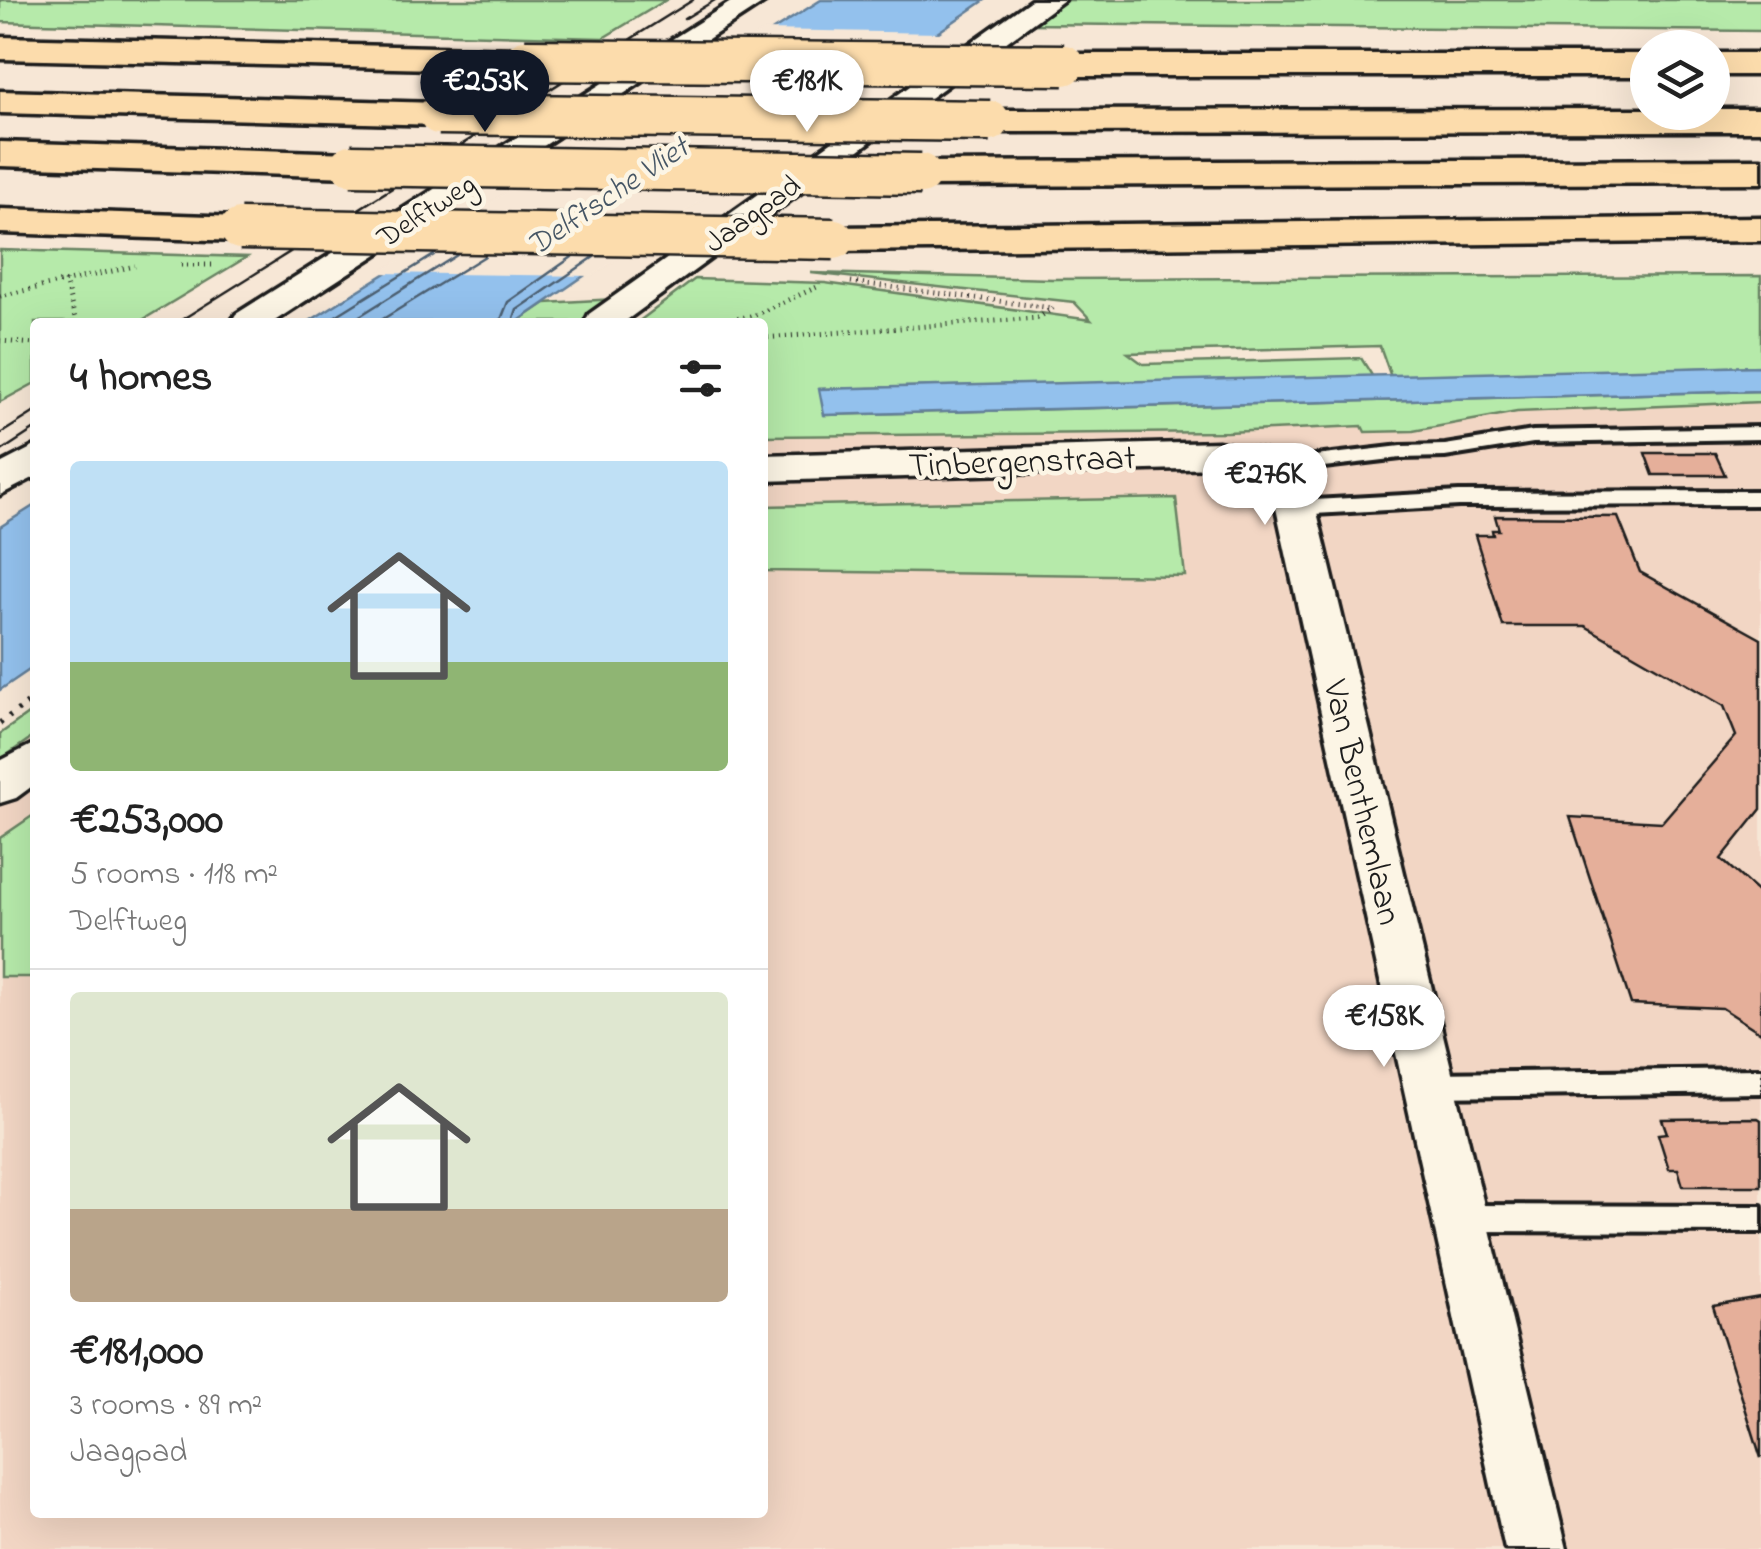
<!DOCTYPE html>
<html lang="en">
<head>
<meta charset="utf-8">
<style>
	body { margin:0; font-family:"Indie Flower",sans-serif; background:#f2f2f2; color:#222; height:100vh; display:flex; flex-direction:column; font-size:38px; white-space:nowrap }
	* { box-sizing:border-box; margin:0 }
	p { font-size:32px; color:#767676 }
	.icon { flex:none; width:55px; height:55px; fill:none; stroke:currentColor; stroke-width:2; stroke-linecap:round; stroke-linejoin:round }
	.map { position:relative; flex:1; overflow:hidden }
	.sheet { position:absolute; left:30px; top:318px; width:738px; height:1200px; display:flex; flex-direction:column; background:#fff; border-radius:10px; box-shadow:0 10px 40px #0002 }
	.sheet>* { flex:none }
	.buttons { position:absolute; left:1630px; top:30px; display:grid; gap:20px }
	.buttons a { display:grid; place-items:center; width:100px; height:100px; border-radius:50%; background:#fff; box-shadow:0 10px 40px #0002; font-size:50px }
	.price { position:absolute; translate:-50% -85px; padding:0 22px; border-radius:35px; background:#fff; color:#222; font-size:32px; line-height:65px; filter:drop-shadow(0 2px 5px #0008) }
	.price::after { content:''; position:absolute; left:50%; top:60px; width:30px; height:22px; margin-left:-15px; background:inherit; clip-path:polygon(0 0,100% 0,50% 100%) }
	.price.selected { background:#111827; color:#fff }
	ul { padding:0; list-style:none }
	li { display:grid; align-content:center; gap:20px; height:530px; padding:0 40px }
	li+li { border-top:2px solid #e0e0e0 }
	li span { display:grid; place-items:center; height:310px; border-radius:10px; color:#555 }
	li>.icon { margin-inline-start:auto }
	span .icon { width:180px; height:180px; fill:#fffc; stroke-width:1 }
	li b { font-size:42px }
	h2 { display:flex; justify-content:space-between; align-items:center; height:120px; padding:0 40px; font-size:42px }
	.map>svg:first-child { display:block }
	.built { fill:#f2d6c4 }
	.green { fill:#b6eaaa; stroke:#698363; stroke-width:2.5 }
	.water { fill:#93c1ed; stroke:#637f99; stroke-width:2.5 }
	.pier { fill:#f7e7d6 }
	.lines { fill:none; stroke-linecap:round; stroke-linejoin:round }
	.shore { stroke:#4c5e70; stroke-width:2.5 }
	.building { fill:#e5af9a; stroke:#1c1c1c; stroke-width:2.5 }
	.lane-casing { stroke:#1c1c1c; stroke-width:8 }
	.street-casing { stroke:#1c1c1c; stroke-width:7 }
	.highway-casing { stroke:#1c1c1c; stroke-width:7 }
	.path-far1 { stroke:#1c1c1c; stroke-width:5; stroke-dasharray:1 5; stroke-linecap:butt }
	.path { stroke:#1c1c1c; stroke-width:6; stroke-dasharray:2.5 8; stroke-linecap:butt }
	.lane { fill:#fcf5e5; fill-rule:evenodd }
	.street { fill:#fcf5e5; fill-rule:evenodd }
	.highway { fill:#fcdcac; fill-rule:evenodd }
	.tram { stroke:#1c1c1c; stroke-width:2.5 }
	.highway-bridge-casing { stroke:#1c1c1c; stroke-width:45; stroke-linecap:butt }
	.path-bridge { stroke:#1c1c1c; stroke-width:5; stroke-dasharray:1 5; stroke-linecap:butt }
	.highway-bridge { stroke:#fcdcac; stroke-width:40 }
	.labels { text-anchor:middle; stroke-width:9; stroke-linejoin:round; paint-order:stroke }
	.far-street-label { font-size:30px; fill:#1c1c1c; stroke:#fcf5e5 }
	.far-water-label { font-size:32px; font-style:italic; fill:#465665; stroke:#fcf5e5 }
	.street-label { font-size:35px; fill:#1c1c1c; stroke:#fcf5e5 }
</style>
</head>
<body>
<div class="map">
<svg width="1761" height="1549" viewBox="0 0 1761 1549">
	<rect width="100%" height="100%" fill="#f7e7d6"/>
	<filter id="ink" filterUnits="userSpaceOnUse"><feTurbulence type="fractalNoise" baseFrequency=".01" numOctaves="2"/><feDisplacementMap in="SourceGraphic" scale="20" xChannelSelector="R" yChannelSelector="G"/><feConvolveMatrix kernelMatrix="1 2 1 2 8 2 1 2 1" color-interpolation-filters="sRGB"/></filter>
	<g filter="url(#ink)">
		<path class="built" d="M1761 391V1549H0V757L35 732V1512H762L763 429 1034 426Z"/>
		<path class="green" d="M0 0H666L603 38 0 22Z
			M1064 0H1761V31L1029 24Z
			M0 250 247 257 139 322H35V383L0 402Z
			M811 273 1052 279 1761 276V366L1391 377 1380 346 1128 353 1143 364 1361 358 1373 377 820 389 825 415 1761 391V402L1517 412 1413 431 1365 432 1362 426 1227 432 763 436 762 322H638L695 279 825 283 1091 320 1074 302Z
			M616 299 585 322H517L545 303Z
			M1176 498 1185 576 763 571V506Z
			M35 709V735L0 760V734Z
			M35 814V977H0V838Z"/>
		<path class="water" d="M821 0H985L517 322H308Z
			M1761 366V391L824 415 819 389Z
			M35 505V666L0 690V527Z"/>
		<path class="pier" d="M764 30 942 33 593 276 378 273Z"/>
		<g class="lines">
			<path class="shore" d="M326 322 434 255
				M350 322 457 255
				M378 322 485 256
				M500 322 508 302 572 257
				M513 322 517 310 594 257"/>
		</g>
		<path class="building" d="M1645 453H1715L1725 475H1653Z
			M1495 516 1618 517 1640 572 1761 639V809L1721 859 1761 895V1033L1722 1008 1631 1004 1570 817 1662 822 1736 736 1724 706 1585 626H1503L1475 535H1493L1492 530H1499Z
			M1758 1118 1761 1120V1186H1683L1678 1169H1669L1658 1134 1667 1133 1662 1119Z
			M1761 1298V1458L1713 1306Z"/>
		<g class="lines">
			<defs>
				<path id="lane" d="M1761 427V439L1533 443 1445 457 1401 458 1281 472 1271 466 1281 460 1401 446 1445 445 1533 431Z
					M1761 491V505L1459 506 1296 515 1286 508 1296 501 1459 492Z
					M1761 1069V1093L1429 1097 1420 1093 1416 1085 1420 1077 1429 1073Z
					M1460 1205 1761 1206V1232L1460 1231 1450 1227 1446 1218 1450 1209Z"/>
				<path id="street" d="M734 0H768L273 322H231L236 314Z
					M1031 0H1064L624 322H585L589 314Z
					M1218 442 1295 457 1316 508 1567 1549H1505L1276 508 1265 476 1218 468 762 481V455Z
					M35 446V477L0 495V464Z
					M35 743V784L16 798 0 803V761Z"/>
				<path id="highway" d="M0 37 525 49 538 52 543 60 538 68 525 71 0 59Z
					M1712 53H1761V75H1712Z
					M1064 54H1648V76H1064L1051 73 1046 65 1051 57Z
					M0 91 439 103 452 106 458 114 452 122 439 125 0 113Z
					M1648 109V112H1712V109H1761V131L990 132 977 129 971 121 977 113 990 110Z
					M0 142 351 153 365 157 371 165 365 173 351 177 0 166Z
					M1761 159V183L921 186 907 182 901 174 907 166 921 162Z
					M0 209 240 217 254 220 260 229 254 238 240 241 0 233Z
					M1761 217V241L834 251 819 248 813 239 819 230 834 227Z"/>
			</defs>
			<use href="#lane" class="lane-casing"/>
			<use href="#street" class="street-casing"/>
			<use href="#highway" class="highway-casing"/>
			<path class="path-far1" d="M65 281 76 322
				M851 282 1052 308
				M0 296 135 266
				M720 322 755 315 817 287
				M762 338 1038 318 1053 308
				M0 341 35 344"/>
			<path class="path" d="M0 723 35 698"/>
			<use href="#lane" class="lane"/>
			<use href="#street" class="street"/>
			<use href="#highway" class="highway"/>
			<path class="tram" d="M684 19 715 0
				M178 322 693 0
				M0 434 35 412
				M0 452 35 429"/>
			<defs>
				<path id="highway-bridge" d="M525 60 1064 65
					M439 114 990 121
					M351 165 921 174
					M240 229 834 239"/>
			</defs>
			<use href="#highway-bridge" class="highway-bridge-casing"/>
			<path class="path-bridge" d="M181 265H212"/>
			<use href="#highway-bridge" class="highway-bridge"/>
		</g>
	</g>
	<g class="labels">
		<g class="far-street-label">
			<text transform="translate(426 210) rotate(-33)" y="10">Delftweg</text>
			<text transform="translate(752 213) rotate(-36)" y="10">Jaagpad</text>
		</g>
		<g class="far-water-label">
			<text transform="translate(607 195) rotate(-34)" y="11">Delftsche Vliet</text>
		</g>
		<g class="street-label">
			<text transform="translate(1022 460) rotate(-2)" y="12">Tinbergenstraat</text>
			<text transform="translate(1364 802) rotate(77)" y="12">Van Benthemlaan</text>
		</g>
	</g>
</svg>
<div class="buttons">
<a><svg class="icon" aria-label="layers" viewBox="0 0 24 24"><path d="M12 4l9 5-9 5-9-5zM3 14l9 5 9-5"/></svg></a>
</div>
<b class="price selected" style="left:485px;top:135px">€253K</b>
<b class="price" style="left:807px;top:135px">€181K</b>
<b class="price" style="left:1265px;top:528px">€276K</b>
<b class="price" style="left:1384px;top:1070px">€158K</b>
<section class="sheet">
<h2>4 homes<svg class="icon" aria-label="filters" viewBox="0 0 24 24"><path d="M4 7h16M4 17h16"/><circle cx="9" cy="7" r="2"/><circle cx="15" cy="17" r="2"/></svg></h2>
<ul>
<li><span style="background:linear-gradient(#bfe0f5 65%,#8fb573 0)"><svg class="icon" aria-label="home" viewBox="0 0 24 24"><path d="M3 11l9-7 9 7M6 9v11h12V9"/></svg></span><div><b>€253,000</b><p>5 rooms · 118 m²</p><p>Delftweg</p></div></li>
<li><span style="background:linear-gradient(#dfe7d0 70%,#b9a48a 0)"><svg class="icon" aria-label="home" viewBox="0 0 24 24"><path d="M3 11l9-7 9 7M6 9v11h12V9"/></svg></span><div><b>€181,000</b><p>3 rooms · 89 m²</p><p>Jaagpad</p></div></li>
</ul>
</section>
</div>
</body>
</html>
